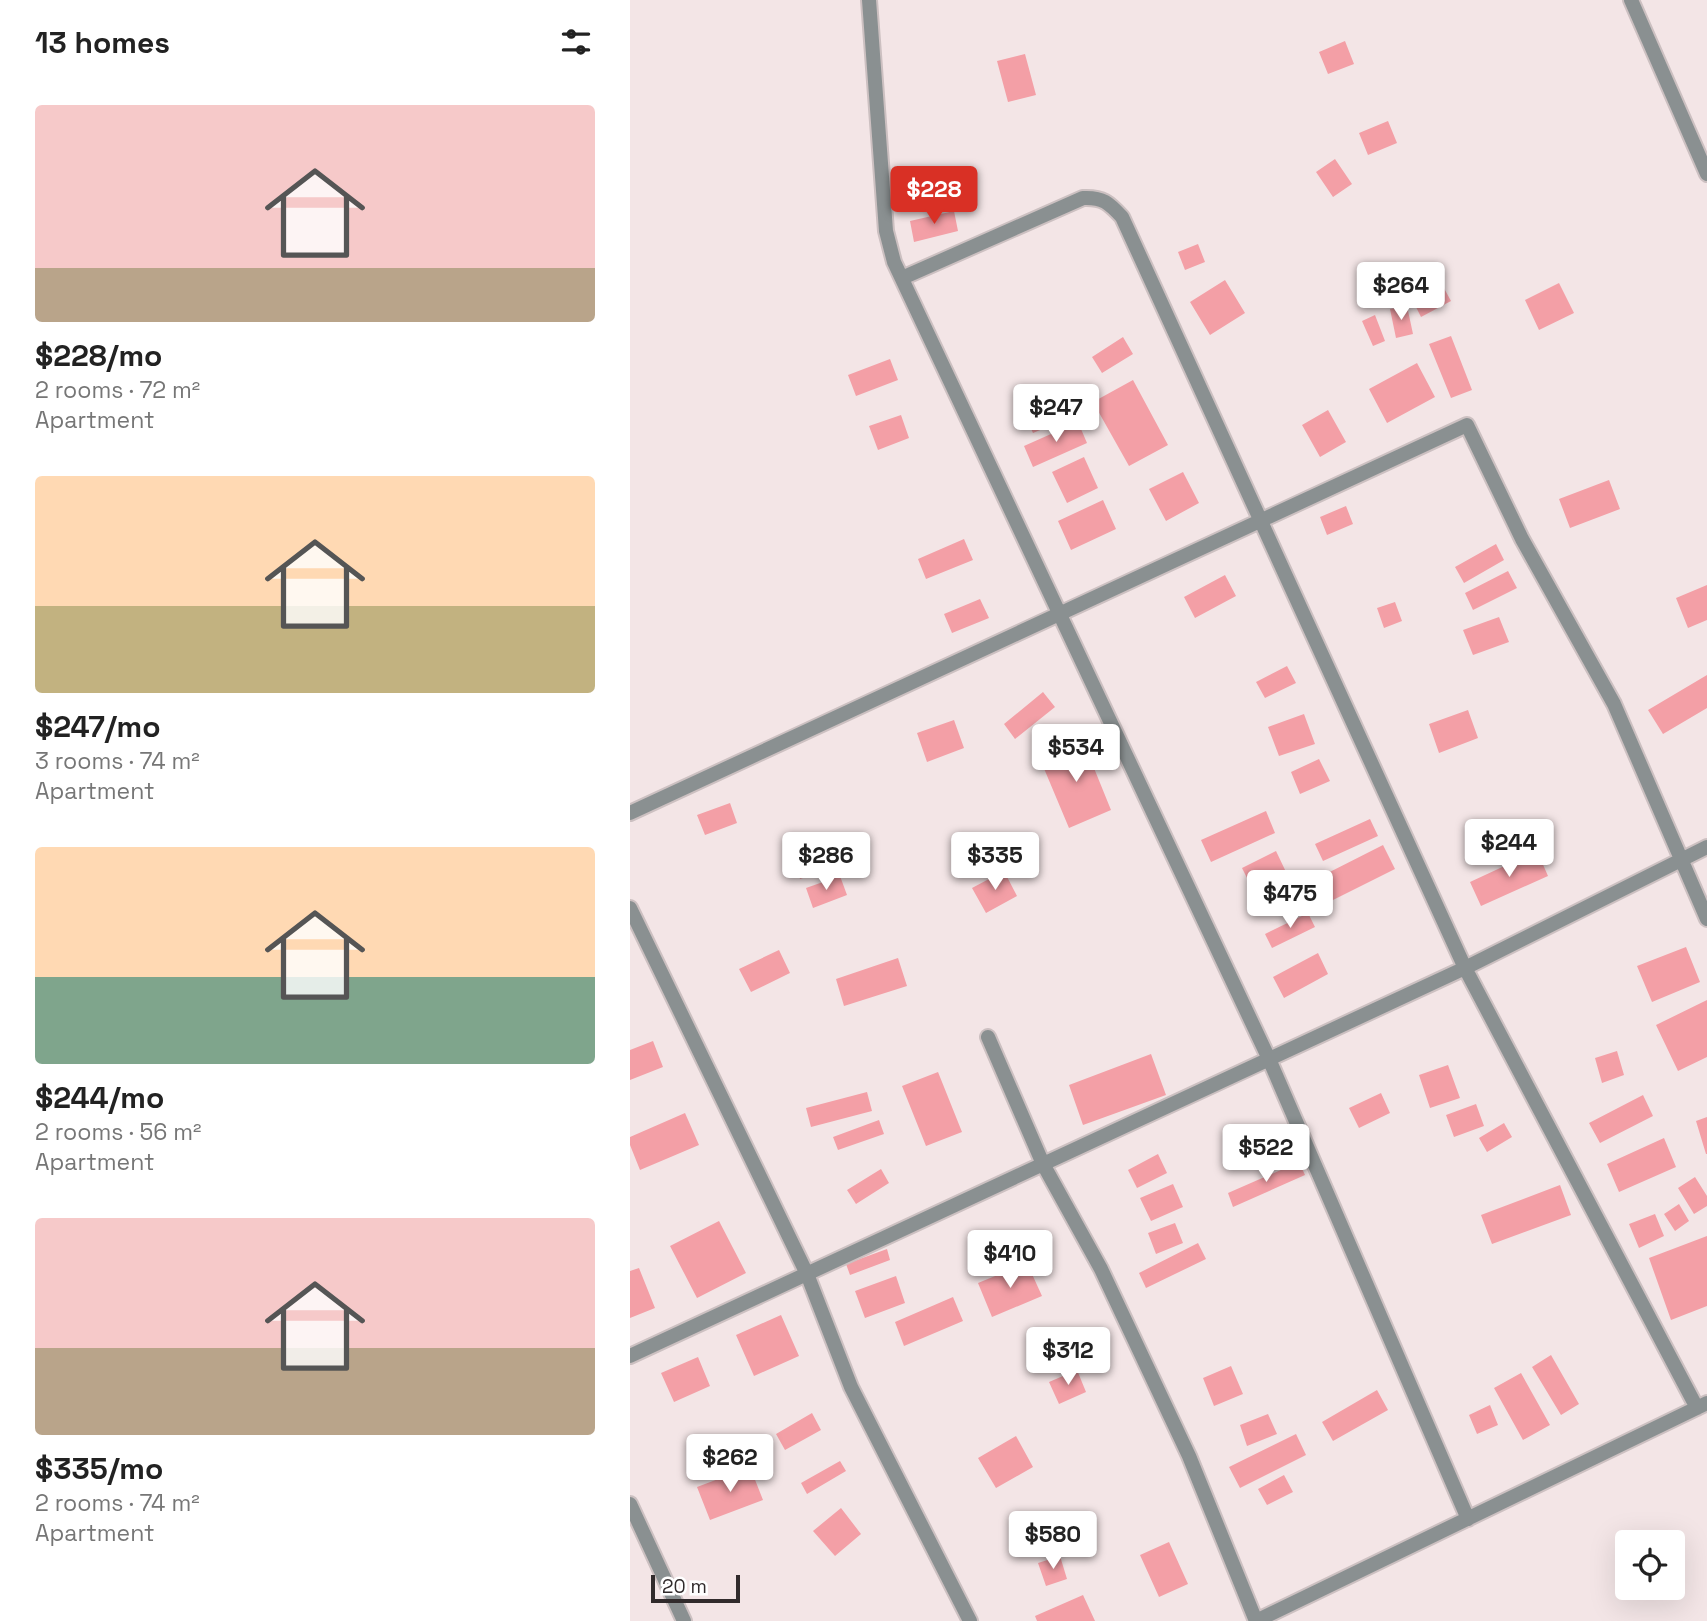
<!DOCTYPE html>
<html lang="en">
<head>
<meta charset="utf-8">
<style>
	body { margin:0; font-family:"Space Grotesk",sans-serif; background:#f2f2f2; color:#222; height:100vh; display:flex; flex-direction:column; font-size:26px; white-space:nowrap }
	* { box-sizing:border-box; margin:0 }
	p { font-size:23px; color:#767676 }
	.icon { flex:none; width:38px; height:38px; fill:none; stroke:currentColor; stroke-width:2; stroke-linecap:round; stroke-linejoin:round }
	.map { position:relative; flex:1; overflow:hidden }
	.details { display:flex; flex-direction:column; background:#fff; width:630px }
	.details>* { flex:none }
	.tools { position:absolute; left:985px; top:1530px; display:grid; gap:14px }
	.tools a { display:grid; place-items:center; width:70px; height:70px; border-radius:7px; background:#fff; box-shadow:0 7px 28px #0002; font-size:35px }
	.scale { position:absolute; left:21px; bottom:18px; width:89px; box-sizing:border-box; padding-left:7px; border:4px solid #312b2c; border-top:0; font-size:19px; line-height:24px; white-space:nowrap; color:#312b2c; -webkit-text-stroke:5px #fff; paint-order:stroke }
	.price { position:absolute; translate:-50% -60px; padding:0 16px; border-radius:7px; background:#fff; color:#222; font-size:23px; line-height:46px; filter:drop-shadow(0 2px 4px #0008) }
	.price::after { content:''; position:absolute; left:50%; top:42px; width:21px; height:16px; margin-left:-10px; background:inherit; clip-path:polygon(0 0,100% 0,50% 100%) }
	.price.active { background:#d93025; color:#fff }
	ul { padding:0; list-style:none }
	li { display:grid; align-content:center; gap:14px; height:371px; padding:0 35px }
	li span { display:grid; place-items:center; height:217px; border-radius:7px; color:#555 }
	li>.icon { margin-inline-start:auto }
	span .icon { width:126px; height:126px; fill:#fffc; stroke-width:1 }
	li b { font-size:30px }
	h2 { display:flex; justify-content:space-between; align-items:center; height:84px; padding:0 35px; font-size:30px }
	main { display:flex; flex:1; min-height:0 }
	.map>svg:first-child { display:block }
	.building { fill:#f39fa6 }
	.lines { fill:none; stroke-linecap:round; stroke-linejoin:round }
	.street-casing { stroke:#ccc0c1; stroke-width:18 }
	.street { stroke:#8a9091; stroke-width:14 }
</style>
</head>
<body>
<main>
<section class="details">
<h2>13 homes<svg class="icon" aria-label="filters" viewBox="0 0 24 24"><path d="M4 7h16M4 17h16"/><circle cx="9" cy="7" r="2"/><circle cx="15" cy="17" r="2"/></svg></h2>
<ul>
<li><span style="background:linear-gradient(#f6c9c9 75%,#b9a48a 0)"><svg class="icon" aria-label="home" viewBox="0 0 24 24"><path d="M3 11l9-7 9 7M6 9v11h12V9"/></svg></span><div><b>$228/mo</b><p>2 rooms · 72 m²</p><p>Apartment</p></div></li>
<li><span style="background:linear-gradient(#ffd9b3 60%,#c2b280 0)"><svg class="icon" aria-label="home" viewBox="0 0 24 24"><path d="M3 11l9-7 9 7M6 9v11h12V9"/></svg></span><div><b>$247/mo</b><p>3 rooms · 74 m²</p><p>Apartment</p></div></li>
<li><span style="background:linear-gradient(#ffd9b3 60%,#7fa58c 0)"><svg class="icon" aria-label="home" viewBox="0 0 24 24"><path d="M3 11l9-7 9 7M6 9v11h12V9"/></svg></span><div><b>$244/mo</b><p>2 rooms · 56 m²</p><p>Apartment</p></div></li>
<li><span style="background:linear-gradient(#f6c9c9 60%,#b9a48a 0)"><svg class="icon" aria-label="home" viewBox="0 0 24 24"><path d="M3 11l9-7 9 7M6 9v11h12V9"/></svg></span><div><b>$335/mo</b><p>2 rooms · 74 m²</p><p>Apartment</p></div></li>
</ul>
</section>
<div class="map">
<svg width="1077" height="1621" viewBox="0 0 1077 1621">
	<rect width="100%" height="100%" fill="#f3e5e6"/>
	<path class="building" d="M715 41 724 64 698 74 689 52Z
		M395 54 406 95 378 102 367 61Z
		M758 121 767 143 738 155 729 133Z
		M705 159 722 184 703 197 686 172Z
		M339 181 343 196 304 207 300 192Z
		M324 211 328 231 284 242 280 221Z
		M568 244 575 262 555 270 548 252Z
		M809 279 821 301 791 317 780 295Z
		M595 280 615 313 580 335 560 302Z
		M929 283 944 313 909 330 895 300Z
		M777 306 783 334 766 338 760 309Z
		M745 315 755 341 743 346 732 321Z
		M821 336 842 390 821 398 799 344Z
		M493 337 503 354 472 373 462 357Z
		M260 359 268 380 226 396 218 375Z
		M787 363 805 397 757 423 739 389Z
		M503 380 538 445 499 466 463 402Z
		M439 400 446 415 403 433 396 418Z
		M698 410 716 442 690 457 672 425Z
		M271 415 279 438 248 450 239 426Z
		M448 422 457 443 403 467 394 446Z
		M454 457 468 488 437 503 422 472Z
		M553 472 569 503 536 521 519 489Z
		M979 480 990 509 940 528 929 499Z
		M473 500 486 529 441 550 428 521Z
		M716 506 723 524 697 535 690 517Z
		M334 539 343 560 296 579 288 559Z
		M866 544 874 560 834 583 825 567Z
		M878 571 887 588 843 610 835 593Z
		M595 575 606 596 565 618 554 597Z
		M1077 585V620L1058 628 1046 598Z
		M350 599 359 618 322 633 314 614Z
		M765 602 772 621 754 628 747 608Z
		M869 617 879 642 843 655 833 630Z
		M657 666 666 683 635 698 626 682Z
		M1077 675V708L1033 734 1018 710Z
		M413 692 425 707 385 739 374 724Z
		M838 710 848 738 809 753 799 724Z
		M674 714 685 744 649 756 638 727Z
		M324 720 334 748 297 762 287 733Z
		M453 741 481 810 439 828 410 759Z
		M689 759 700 781 670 794 661 772Z
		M100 803 107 823 75 835 67 815Z
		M636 811 645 833 581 862 571 840Z
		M740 819 748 836 693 861 685 844Z
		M753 845 765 869 691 906 680 882Z
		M194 851 200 869 170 879 164 860Z
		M646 851 656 872 622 888 612 868Z
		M907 851 918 876 851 906 840 882Z
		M374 871 387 896 356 913 342 888Z
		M210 876 217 895 183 908 176 888Z
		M678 913 685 927 642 948 635 934Z
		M1056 947 1070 982 1022 1002 1007 966Z
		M149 950 160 973 121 992 109 969Z
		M688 953 698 974 654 998 643 977Z
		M268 958 277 986 214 1006 206 979Z
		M1077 1000V1057L1048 1071 1026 1025Z
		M23 1041 33 1067 0 1080V1050Z
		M987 1051 994 1075 972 1083 965 1058Z
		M521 1054 536 1095 453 1125 439 1085Z
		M818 1065 830 1098 800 1108 789 1075Z
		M308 1072 332 1132 296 1146 272 1086Z
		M237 1092 242 1111 181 1127 176 1108Z
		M751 1093 760 1113 729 1128 719 1108Z
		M1013 1095 1023 1116 970 1143 959 1123Z
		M846 1104 854 1126 824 1137 816 1115Z
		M55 1113 69 1145 10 1170 0 1145V1137Z
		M1077 1117V1154H1076L1066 1121Z
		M249 1120 254 1134 208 1150 203 1137Z
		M874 1123 882 1137 857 1152 849 1138Z
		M1034 1138 1046 1167 989 1192 977 1164Z
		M528 1154 537 1173 507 1188 498 1170Z
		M669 1162 675 1175 603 1207 598 1193Z
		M251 1169 259 1183 226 1204 217 1190Z
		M1065 1177 1077 1196V1206L1064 1214 1048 1188Z
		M543 1184 553 1207 521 1221 510 1198Z
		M930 1185 941 1215 862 1244 851 1215Z
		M1049 1204 1059 1221 1045 1231 1034 1214Z
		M1025 1214 1034 1236 1009 1248 999 1224Z
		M89 1221 116 1273 67 1298 40 1246Z
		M545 1223 553 1243 526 1254 518 1233Z
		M1077 1236V1306L1041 1320 1019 1258Z
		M568 1243 576 1259 516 1288 509 1273Z
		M257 1249 260 1260 220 1275 216 1264Z
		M397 1263 412 1296 362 1317 348 1283Z
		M9 1268 25 1308 0 1318V1271Z
		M266 1276 275 1303 235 1318 225 1291Z
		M323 1297 333 1321 274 1346 265 1322Z
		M151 1315 169 1356 124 1376 106 1335Z
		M921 1355 949 1404 931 1415 902 1367Z
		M68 1357 80 1386 44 1402 31 1373Z
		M601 1366 613 1394 584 1406 573 1378Z
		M447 1370 456 1392 429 1404 419 1382Z
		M891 1373 920 1425 893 1440 864 1388Z
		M747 1390 758 1410 703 1441 692 1422Z
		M860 1405 868 1425 847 1434 839 1415Z
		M182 1413 191 1430 155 1450 146 1434Z
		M638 1414 647 1434 617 1446 610 1425Z
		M666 1434 676 1455 610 1488 599 1467Z
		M386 1436 403 1467 366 1488 348 1458Z
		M210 1461 216 1471 177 1494 171 1483Z
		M120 1467 133 1500 80 1520 67 1487Z
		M654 1475 663 1492 637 1505 628 1489Z
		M211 1508 231 1534 205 1556 183 1531Z
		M539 1542 558 1584 529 1597 510 1555Z
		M430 1556 437 1579 416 1586 408 1563Z
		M453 1595 465 1621H407L405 1616Z"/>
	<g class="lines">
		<defs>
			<path id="street" d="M239 0 256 231 264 262 639 1059 838 1519
				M1001 0 1077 174
				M272 278 453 198C473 197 479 203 492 217L835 968 1067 1408
				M0 813 837 425 892 539 984 704 1077 919
				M0 908 177 1274 221 1387 340 1621
				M358 1037 413 1164 471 1269 559 1456 626 1621
				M0 1356 835 968 1077 847
				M0 1504 54 1621
				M626 1621 1077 1403"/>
		</defs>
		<use href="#street" class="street-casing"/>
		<use href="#street" class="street"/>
	</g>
</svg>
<div class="tools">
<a><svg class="icon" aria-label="locate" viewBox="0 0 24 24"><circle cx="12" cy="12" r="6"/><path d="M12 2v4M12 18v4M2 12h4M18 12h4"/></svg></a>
</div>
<div class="scale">20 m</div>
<b class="price active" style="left:304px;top:226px">$228</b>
<b class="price" style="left:771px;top:322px">$264</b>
<b class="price" style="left:426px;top:444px">$247</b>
<b class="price" style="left:446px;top:784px">$534</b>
<b class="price" style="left:879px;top:879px">$244</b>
<b class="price" style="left:196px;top:892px">$286</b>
<b class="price" style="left:365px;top:892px">$335</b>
<b class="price" style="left:660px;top:930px">$475</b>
<b class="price" style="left:636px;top:1184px">$522</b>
<b class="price" style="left:380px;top:1290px">$410</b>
<b class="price" style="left:438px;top:1387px">$312</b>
<b class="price" style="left:100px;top:1494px">$262</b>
<b class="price" style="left:423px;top:1571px">$580</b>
</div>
</main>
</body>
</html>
